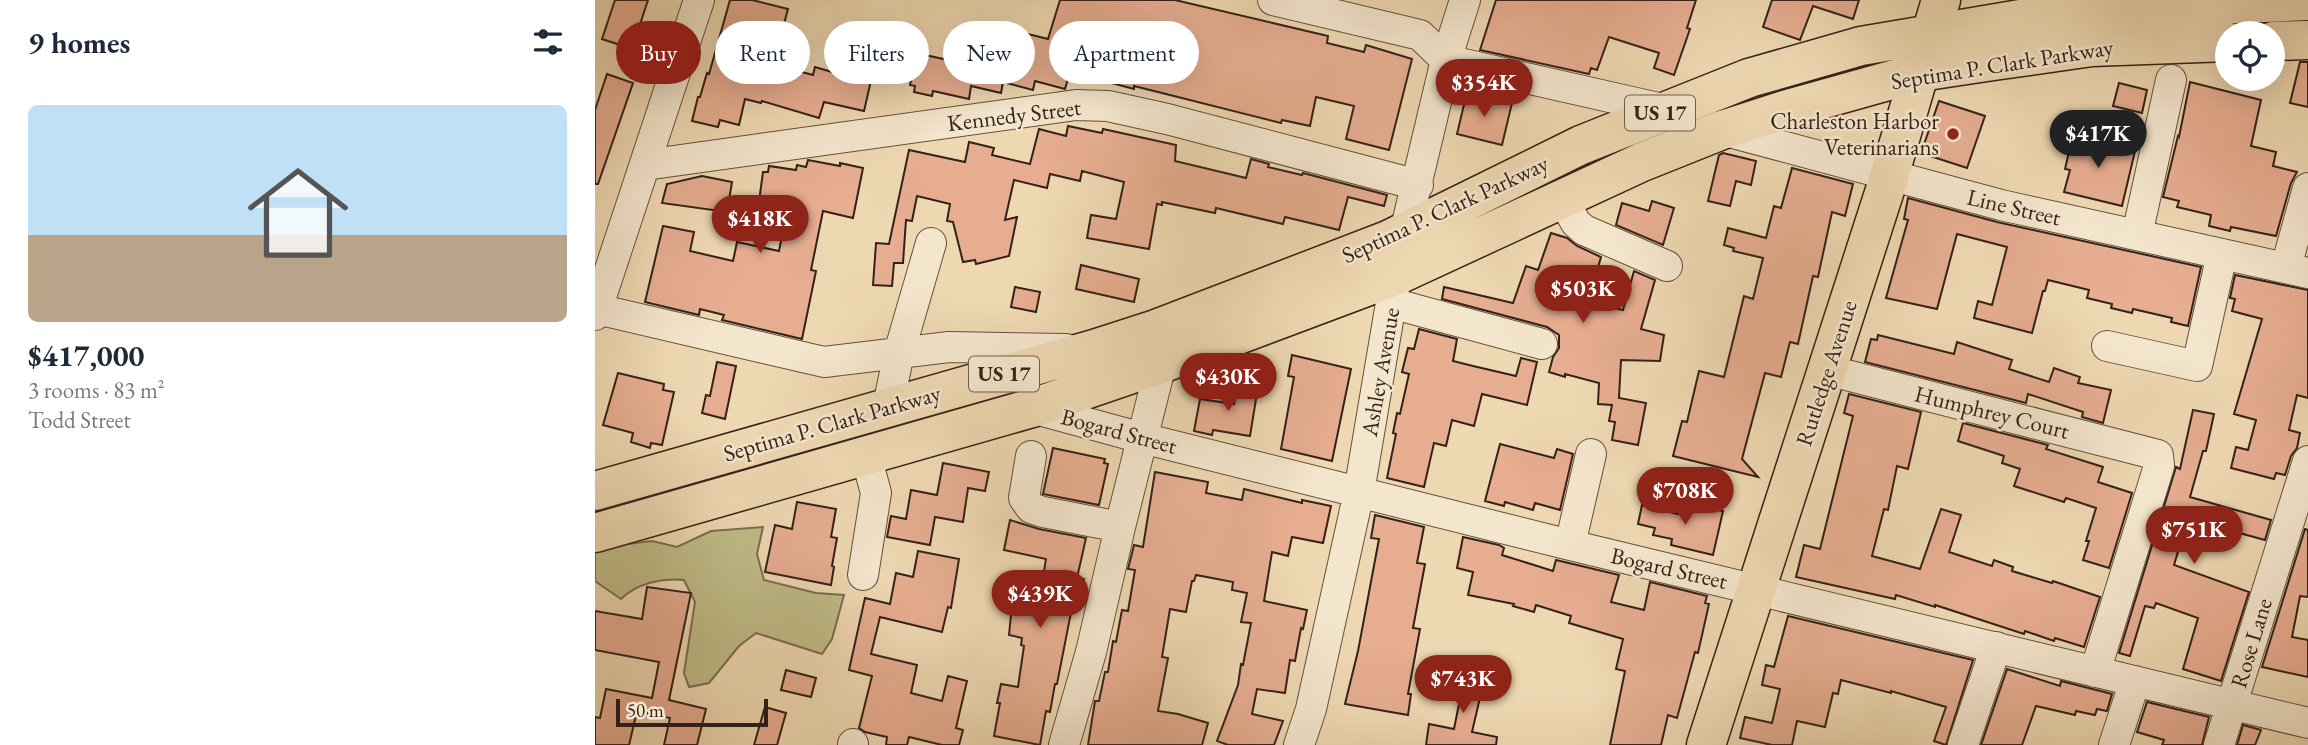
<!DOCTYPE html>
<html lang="en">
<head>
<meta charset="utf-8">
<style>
	body { margin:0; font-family:"EB Garamond",serif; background:#f2f2f3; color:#1f2937; height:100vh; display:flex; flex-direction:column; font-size:26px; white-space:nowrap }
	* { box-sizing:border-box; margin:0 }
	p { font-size:23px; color:#747a83 }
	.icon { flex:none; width:38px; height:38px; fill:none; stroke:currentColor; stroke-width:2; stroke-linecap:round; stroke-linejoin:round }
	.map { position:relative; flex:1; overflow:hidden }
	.sheet { display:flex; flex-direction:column; background:#fff; width:595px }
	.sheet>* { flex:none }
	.guide { position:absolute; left:21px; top:21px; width:665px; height:63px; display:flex; gap:14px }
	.controls { position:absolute; left:1620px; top:21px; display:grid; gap:14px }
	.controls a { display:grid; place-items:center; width:70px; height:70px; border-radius:50%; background:#fff; box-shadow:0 7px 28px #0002; font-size:35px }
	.scale { position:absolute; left:21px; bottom:18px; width:152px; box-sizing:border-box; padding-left:7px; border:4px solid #352119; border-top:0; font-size:19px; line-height:24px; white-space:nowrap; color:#352119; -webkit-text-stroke:5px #f4e6cd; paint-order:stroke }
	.price { position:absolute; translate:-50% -60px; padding:0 16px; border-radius:24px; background:#8f2418; color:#fff; font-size:23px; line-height:46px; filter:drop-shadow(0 2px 4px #0008) }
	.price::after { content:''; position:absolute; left:50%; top:42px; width:21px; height:16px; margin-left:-10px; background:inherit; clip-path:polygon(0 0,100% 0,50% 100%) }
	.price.current { background:#222; color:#fff }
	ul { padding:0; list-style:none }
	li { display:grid; align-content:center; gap:14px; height:371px; padding:0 28px }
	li+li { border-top:2px solid #e0e1e3 }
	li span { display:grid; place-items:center; height:217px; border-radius:10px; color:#555 }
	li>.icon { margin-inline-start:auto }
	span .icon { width:126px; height:126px; fill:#fffc; stroke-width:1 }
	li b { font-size:30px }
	h2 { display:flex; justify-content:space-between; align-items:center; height:84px; padding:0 28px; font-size:30px }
	.pill { padding:0 24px; border-radius:32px; background:#fff; box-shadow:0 7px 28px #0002; font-size:24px; line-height:63px }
	.pill.current { background:#8f2418; color:#fff }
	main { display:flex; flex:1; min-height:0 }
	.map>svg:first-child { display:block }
	.green { fill:#c0bc87; stroke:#7a6e50; stroke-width:2 }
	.building { fill:#e6ad91; stroke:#352119; stroke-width:2 }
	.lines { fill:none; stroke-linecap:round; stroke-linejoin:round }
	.minor-casing { stroke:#634f3f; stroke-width:32 }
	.major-casing { stroke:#352119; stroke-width:41 }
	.highway-casing { stroke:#352119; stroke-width:41 }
	.minor { stroke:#f4e6cd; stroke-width:30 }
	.major { stroke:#eed8b2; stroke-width:38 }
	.highway { stroke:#eed8b2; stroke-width:38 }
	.poi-dot { fill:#8f2418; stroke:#f4e6cd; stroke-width:2.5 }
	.labels { text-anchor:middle; stroke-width:5; stroke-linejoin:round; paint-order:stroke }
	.shield { fill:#f4e6cd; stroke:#6e5c4f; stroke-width:2 }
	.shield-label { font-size:21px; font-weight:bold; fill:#352119 }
	.street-label { font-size:23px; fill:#352119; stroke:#f4e6cd }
	.poi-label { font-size:23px; fill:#352119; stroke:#f4e6cd; text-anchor:end }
</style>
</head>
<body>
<main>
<section class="sheet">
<h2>9 homes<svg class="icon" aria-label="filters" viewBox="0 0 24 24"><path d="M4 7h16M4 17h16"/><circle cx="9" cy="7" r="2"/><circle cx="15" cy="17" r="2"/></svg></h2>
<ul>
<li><span style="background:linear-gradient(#bfe0f5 60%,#b9a48a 0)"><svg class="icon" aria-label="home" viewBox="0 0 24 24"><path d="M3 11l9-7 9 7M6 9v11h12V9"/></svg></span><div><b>$417,000</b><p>3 rooms · 83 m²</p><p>Todd Street</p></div></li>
</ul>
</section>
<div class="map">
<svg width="1713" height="745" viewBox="0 0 1713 745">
	<rect width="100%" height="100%" fill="#eed8b2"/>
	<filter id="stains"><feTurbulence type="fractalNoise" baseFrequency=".00286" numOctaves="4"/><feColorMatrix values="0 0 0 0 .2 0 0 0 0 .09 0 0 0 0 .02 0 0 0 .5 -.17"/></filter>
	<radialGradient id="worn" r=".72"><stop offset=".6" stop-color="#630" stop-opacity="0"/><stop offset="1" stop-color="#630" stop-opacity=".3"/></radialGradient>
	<path class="green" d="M168 527 162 554 169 580 221 593 249 595 237 639 227 654 161 633 144 646 114 683 94 687 89 673 100 602 89 580C67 578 42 583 26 599L0 581V548L57 541 82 547 116 531Z"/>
	<path class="building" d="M20 0H53L37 49 7 39Z
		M135 0H157L193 9 179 61 180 65 218 75 220 67 247 75 251 56 280 63 269 111 229 102 224 118 167 101 166 103 150 99 144 125 125 120 123 127 97 121 103 97H105L112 73 114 74Z
		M465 0H580L733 36 732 43 769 52 771 45 817 59 794 150 751 139 759 106 721 97 715 126 687 120 686 123 567 93 539 86V89L475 72 470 89 440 81 438 90 408 82 406 93 376 86 374 99 338 91 337 96 319 92 320 86 315 85 321 53 353 60 359 33 397 41 402 23 418 27 417 30 453 39Z
		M901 0H1101L1092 28 1095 29 1079 75 1059 68 1064 53 1014 37 1002 70 996 68 994 74 885 50Z
		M1177 0H1264L1258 19 1218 6 1205 40 1168 27Z
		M1705 62H1713V107L1695 103Z
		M12 74 38 83 3 184H0V110Z
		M1595 82 1666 100 1656 146 1681 152 1678 166 1702 172 1696 183 1681 236 1636 227 1635 231 1614 226 1616 215 1582 207 1584 201 1568 197 1583 136 1584 137Z
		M1524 83 1552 90 1547 113 1518 106Z
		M872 92 917 103 907 145 862 134Z
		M1344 101 1390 116 1372 168 1326 153Z
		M473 126 507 133 508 129 581 145 580 161 651 178 656 159 674 164 673 167 707 175 708 173 792 195 789 206 753 197 744 230 690 217 688 224 621 208 620 213 567 202V205L562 204 554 249 492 238 496 215 521 219 529 182 487 171 485 181 455 174 452 188 419 180 410 220 422 217 414 256 381 264 380 260 368 262 358 222 352 221 355 204 322 196 317 221 311 220 308 263H299L297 286 278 285 281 243 294 244 314 150 370 162 374 142 399 148 397 155 435 164 444 129 471 136Z
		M1478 135 1540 151 1527 206 1469 192 1475 170 1470 169Z
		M1128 153 1161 161 1156 185 1141 181 1135 206 1113 201 1124 155Z
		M213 160 245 166V163L268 168 258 218 228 211 216 270 221 271 207 339 127 320 129 315 105 309 104 315 50 302 68 226 99 232 95 251 138 261 142 242 184 251 190 220 162 216 168 172H173L174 166 201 170 202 165 211 167Z
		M1197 168 1258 184 1250 216 1237 212 1223 277 1218 276 1203 344 1195 342 1186 377 1170 373 1147 459 1163 477 1078 456 1087 421 1092 422 1104 371 1129 377 1149 296 1158 299 1168 258 1138 251 1139 248 1129 245 1133 228 1171 238 1179 206 1186 208Z
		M107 176 137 182 132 212 67 203 72 184Z
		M1313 198 1402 222 1606 267 1593 326 1576 322 1577 318 1538 309 1537 313 1516 308 1517 304 1492 298 1494 290 1453 280 1450 291H1448L1437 333 1379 318 1383 301 1397 305 1412 247 1362 234 1342 309 1291 298 1313 220 1309 219Z
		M1057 201 1079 208 1068 245 1021 225 1027 203 1054 211Z
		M956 233 972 238 982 246 1006 257 993 302 1028 310 1039 271 1060 280 1046 329 1069 335 1065 361 1026 360 1024 398 1051 403 1043 445 1017 440 1020 422 1014 421 1017 405 1003 404 1004 383 970 374V377L954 372 958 357 964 348V335L952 327 847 299 849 287 918 303 931 266 943 270Z
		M486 265 544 279 539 302 481 289Z
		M1640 275 1713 290V398L1702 395 1694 430 1705 433 1702 448 1696 456 1690 475 1681 473 1679 479 1636 468 1641 447 1653 450 1661 420 1639 414 1667 319 1637 311 1640 299 1635 298Z
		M420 287 445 292 441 312 416 307Z
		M824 329 862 339 858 361 878 366 921 376 926 358 942 362 932 405 887 394 879 426 857 420 851 446 839 443 829 487 792 478 801 434 798 433 802 413 805 414 814 374 807 372 813 348 819 349Z
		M1283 335 1359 354 1362 342 1417 360 1414 369 1454 382 1459 368 1485 377 1483 383 1516 390 1508 423 1487 417 1488 412 1433 394 1431 403 1270 362 1276 339 1282 340Z
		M697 355 756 369 737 461 686 449 699 377 693 376Z
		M122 362 141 366 130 419 107 413 111 395 115 396Z
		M23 373 69 384 68 390 79 392 67 445 56 443 55 448 36 442 38 433 8 425Z
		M643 383 663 387 655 436 618 430 617 435 599 431 605 399 639 404Z
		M1254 394 1326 412 1313 469 1302 466 1293 510 1289 509 1277 556 1325 569 1346 509 1366 515 1354 552 1397 566 1399 560 1418 567 1417 571 1457 583 1458 581 1505 597 1489 647 1460 638 1459 641 1430 631 1429 634 1340 605V607L1301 595 1300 599 1201 577 1209 545 1225 549 1258 416 1249 413Z
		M1598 410 1619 414 1611 451H1608L1595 497 1676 520 1670 540 1593 519 1579 565 1654 592 1626 681 1588 669 1603 618 1561 603 1559 608 1550 606 1535 656 1524 653 1581 467 1585 469Z
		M1368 423 1453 445 1451 449 1508 467 1503 482 1537 493 1514 568 1488 560 1494 541H1491L1501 508 1471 498 1469 502 1419 486 1425 469 1407 463 1409 456 1363 441Z
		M905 444 959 458 962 449 978 454 965 510 940 503 938 510 910 502 909 506 890 501Z
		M458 448 510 459 509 463 513 464 504 505 448 494Z
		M348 463 394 472 390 491 373 488 368 522 340 517 335 545 292 537 296 516 311 519 316 490 342 495Z
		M560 472 613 482 611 493 647 500 649 489 707 503V500L736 506 728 543 697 537 693 556 677 552 669 601 712 610 708 629 706 628 700 661 695 660 690 693 662 689 657 714 688 721 679 745H633L622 741 643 685 646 664 648 665 656 623 646 622 652 593 637 590 638 582 601 575 599 581H597L591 612 575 609 567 657 573 658 563 711 583 714 613 723 607 745H493L500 701H504L510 672H513L518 641 521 642 527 610 533 611 540 570 533 569 539 545 548 547Z
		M202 502 241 509 236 537 242 538 237 566 239 567 236 585 170 572 180 525 197 529Z
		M1047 505 1083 514 1085 506 1108 511 1109 507 1128 511 1118 555 1076 545 1077 539 1058 535 1060 528 1043 524Z
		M780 515 829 527 822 563 830 564 818 628 825 629 813 694H816L813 715 750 704 763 651 784 539 776 538Z
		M415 520 444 529 491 538 482 578 489 579 485 603 478 602 462 684H460L455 712 451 711 445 745 399 736 405 703H402L406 684 423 687 429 646 426 645 427 638 414 635 418 595 444 601 451 559 409 550Z
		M1710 529 1713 530V597L1705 596 1697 637 1713 640V677L1667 667Z
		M868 537 904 545 909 548 907 555 958 571 961 560 1024 575 1016 602 1049 610 1055 582 1112 596 1110 603 1114 604 1103 653 1100 652 1082 718 1073 715 1066 745H1015L1030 671 1021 669 1028 639 974 623 976 616 941 605 939 612 918 606 919 604 873 595 878 572 862 568Z
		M323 551 364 559 356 608 353 607 347 632 285 617 276 654 322 665 316 693 347 701 353 676 372 681 361 728 368 730 364 745H347L314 737 312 745H291L292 737 270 732 264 728 277 676 254 670 270 598 295 604 301 573 318 577Z
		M52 587 96 593 74 700 111 709 102 745H69L75 718 42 711 34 745H0V717L5 718 11 689 57 698 64 662 0 650V611L47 619Z
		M1193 616 1378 660 1351 745 1339 741 1351 707 1296 691V693L1246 680 1243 694 1238 693 1230 727 1202 721 1197 745H1177L1145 738 1150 717 1177 723 1185 689 1167 685 1171 665 1179 667Z
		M1412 669 1465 686 1466 681 1517 694 1512 711 1502 709 1500 715 1481 711 1480 715 1441 706 1427 745H1386Z
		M191 670 221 678 216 697 186 690Z
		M861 670 890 676 877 732 902 737 901 745H831L834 724 859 729 865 699 855 697Z
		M1552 702 1614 717 1607 745H1567L1569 740 1542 732Z
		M170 707 191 713 182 745H159Z
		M1648 725 1666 730 1660 745H1642Z"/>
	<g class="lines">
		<defs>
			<path id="minor" d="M678 0 825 35 851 60 1072 110
				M1127 130 1406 205 1713 273
				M50 165 481 105 513 106 572 119 823 185
				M967 198 981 223 989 230 1072 266
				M1542 235 1576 80
				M1691 267 1713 188
				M796 303 947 344
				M2 309 229 362 354 347 471 349
				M0 315 104 0
				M1512 346 1602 366 1627 254
				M1232 370 1563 455 1564 466 1500 672
				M293 406 304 353 336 243
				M437 408 547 438 975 545 1713 723
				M436 456 429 498 436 508 448 512 525 527
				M975 545 996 454
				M268 575 281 493 271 456
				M258 745V744
				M469 745 496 652 525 527 566 364
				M704 745 716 709 764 492 796 303 810 232 851 60 870 0
				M1368 745 1401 647
				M1519 745 1540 681
				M1624 745 1713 461"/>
			<path id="major" d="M1111 745 1290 190 1346 0"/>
			<path id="highway" d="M1678 41 1713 40
				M0 491 499 349 561 329 793 240 986 145 1154 78 1266 46 1431 18 1530 9 1713 1
				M0 533 437 408 566 364 803 275 1047 162 1127 130 1186 111 1325 72 1398 61 1497 47 1633 42"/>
		</defs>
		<use href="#minor" class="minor-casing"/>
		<use href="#major" class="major-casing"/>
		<use href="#highway" class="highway-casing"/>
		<use href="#minor" class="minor"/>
		<use href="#major" class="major"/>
		<use href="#highway" class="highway"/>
	</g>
	<circle class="poi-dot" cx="1358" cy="134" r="7"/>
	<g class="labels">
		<g class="shield">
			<rect x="1030" y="95.5" width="70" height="35" rx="5"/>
			<rect x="374" y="356.5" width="70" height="35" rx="5"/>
		</g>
		<g class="shield-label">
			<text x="1065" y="120">US 17</text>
			<text x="409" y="381">US 17</text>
		</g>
		<g class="street-label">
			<text transform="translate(1407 64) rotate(-9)" y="8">Septima P. Clark Parkway</text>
			<text transform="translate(419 115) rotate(-7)" y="8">Kennedy Street</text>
			<text transform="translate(1419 207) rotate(13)" y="8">Line Street</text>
			<text transform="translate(850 209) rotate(-25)" y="8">Septima P. Clark Parkway</text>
			<text transform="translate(785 372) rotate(-80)" y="8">Ashley Avenue</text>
			<text transform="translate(1231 373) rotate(-72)" y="8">Rutledge Avenue</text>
			<text transform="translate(1397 412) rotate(14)" y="8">Humphrey Court</text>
			<text transform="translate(237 423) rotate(-16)" y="8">Septima P. Clark Parkway</text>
			<text transform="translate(524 431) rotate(15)" y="8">Bogard Street</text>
			<text transform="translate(1074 568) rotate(13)" y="8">Bogard Street</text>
			<text transform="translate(1656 643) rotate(-73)" y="8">Rose Lane</text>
		</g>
		<g class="poi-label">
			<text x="1344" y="129">Charleston Harbor<tspan x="1344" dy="26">Veterinarians</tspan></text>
		</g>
	</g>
	<rect width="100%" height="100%" filter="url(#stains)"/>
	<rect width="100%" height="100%" fill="url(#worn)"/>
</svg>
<div class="controls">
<a><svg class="icon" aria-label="locate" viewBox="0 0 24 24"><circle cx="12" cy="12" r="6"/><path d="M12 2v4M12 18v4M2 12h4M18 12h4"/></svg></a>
</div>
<div class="scale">50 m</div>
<b class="price" style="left:889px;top:119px">$354K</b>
<b class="price current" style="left:1503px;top:170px">$417K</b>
<b class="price" style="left:165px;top:255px">$418K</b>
<b class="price" style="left:988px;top:325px">$503K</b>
<b class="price" style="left:633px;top:413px">$430K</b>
<b class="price" style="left:1090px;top:527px">$708K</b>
<b class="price" style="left:1599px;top:566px">$751K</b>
<b class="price" style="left:445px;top:630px">$439K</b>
<b class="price" style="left:868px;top:715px">$743K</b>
<div class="guide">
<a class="pill current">Buy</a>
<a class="pill">Rent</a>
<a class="pill">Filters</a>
<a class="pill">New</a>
<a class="pill">Apartment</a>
</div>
</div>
</main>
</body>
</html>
